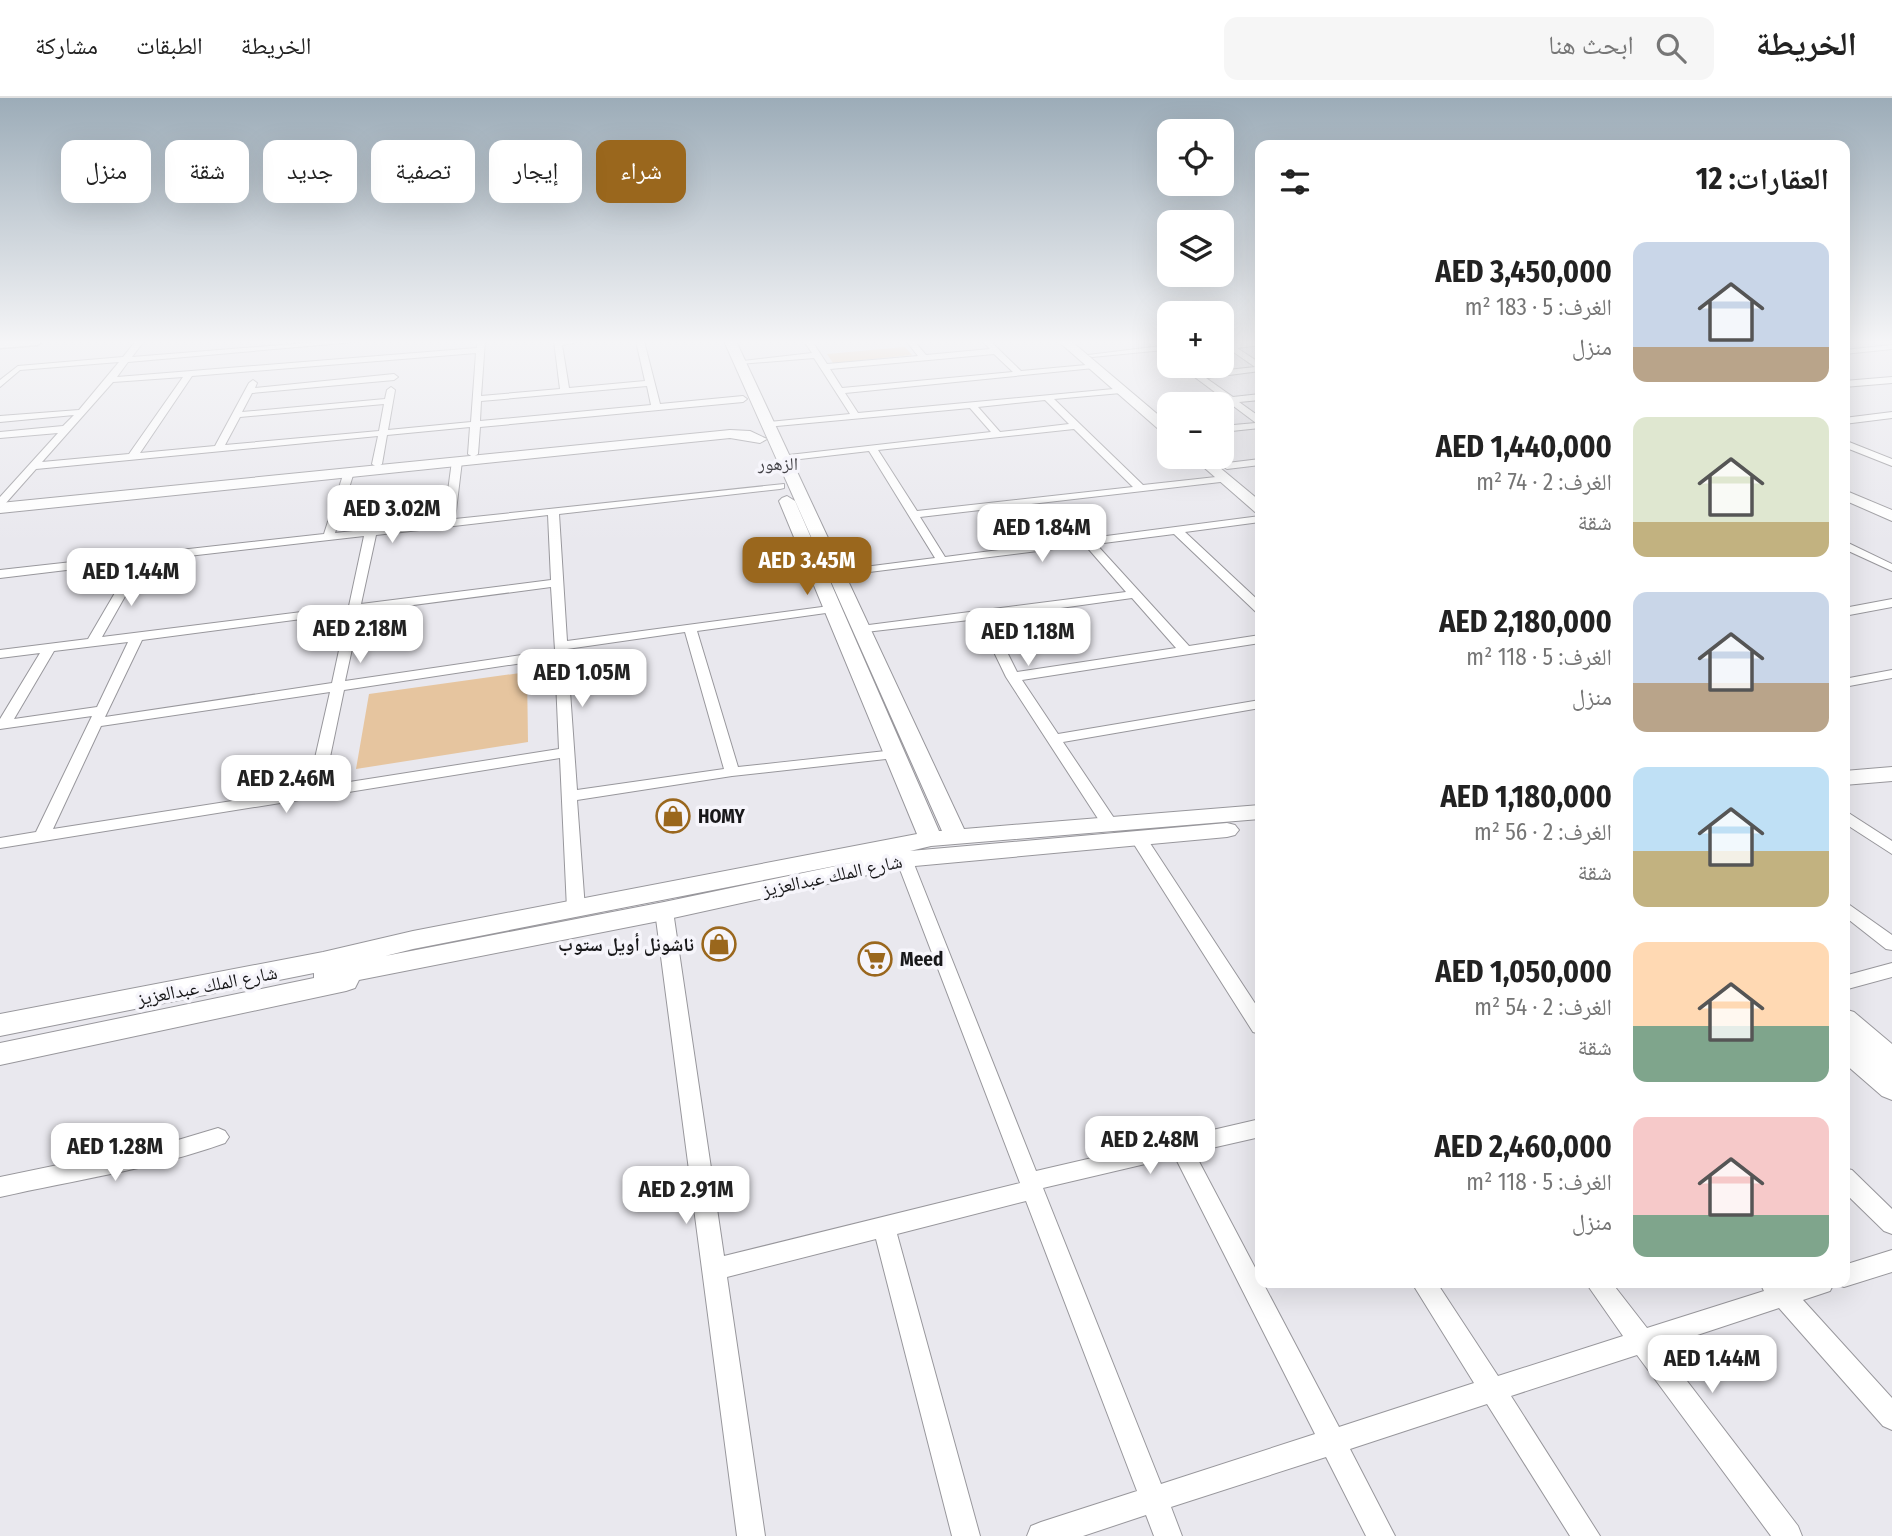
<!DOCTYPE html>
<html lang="ar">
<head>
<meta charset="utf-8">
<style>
	body { margin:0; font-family:"Fira Sans Condensed","Noto Naskh Arabic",sans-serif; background:#f6f6f6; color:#222; direction:rtl; height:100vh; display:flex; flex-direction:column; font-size:26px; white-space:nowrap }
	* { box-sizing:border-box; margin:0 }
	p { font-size:23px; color:#767676 }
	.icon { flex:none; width:38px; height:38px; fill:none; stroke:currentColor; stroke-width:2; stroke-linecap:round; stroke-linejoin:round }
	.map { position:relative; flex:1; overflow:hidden; direction:ltr }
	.panel { position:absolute; left:1255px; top:42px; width:595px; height:1148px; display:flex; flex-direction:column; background:#fff; border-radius:14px; box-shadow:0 7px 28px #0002; direction:rtl }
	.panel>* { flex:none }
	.hud { position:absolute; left:21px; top:42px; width:665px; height:63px; direction:rtl; display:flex; gap:14px }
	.controls { position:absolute; left:1157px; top:21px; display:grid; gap:14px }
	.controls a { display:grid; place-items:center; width:77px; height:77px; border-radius:14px; background:#fff; box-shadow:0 7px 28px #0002; font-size:35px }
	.price { position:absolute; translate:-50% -60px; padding:0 16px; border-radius:14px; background:#fff; color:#222; font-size:23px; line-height:46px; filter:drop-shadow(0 2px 4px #0008) }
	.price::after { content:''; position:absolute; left:50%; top:42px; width:21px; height:16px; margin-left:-10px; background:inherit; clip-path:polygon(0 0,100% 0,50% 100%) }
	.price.selected { background:#9a671d; color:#fff }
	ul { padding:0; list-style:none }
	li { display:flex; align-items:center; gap:21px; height:175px; padding:0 21px }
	li span { display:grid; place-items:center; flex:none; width:196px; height:140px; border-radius:14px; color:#555 }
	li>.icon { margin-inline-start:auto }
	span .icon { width:84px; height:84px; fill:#fffc; stroke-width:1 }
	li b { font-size:30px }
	h2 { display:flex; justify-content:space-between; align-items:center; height:84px; padding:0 21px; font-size:30px }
	.pill { padding:0 24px; border-radius:14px; background:#fff; box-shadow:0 7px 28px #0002; font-size:24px; line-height:63px }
	.pill.selected { background:#9a671d; color:#fff }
	header { display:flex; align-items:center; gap:42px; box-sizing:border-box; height:98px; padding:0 35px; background:#fff; border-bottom:2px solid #e0e0e0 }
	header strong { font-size:33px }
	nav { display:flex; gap:38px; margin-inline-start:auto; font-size:24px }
	.search { width:490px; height:63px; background:#f6f6f6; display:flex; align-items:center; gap:18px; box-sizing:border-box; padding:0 24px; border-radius:14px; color:#767676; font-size:26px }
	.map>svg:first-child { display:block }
	.green { fill:#e6c59f }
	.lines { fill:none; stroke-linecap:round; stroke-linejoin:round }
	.street-casing { stroke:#98979c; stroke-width:2 }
	.secondary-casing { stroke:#98979c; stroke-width:2 }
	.primary-casing { stroke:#98979c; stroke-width:3 }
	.street { fill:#fff; fill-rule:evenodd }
	.secondary { fill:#fff; fill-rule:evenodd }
	.primary { fill:#fff; fill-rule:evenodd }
	.labels { text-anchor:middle; stroke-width:7; stroke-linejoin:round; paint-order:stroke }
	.far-neighbourhood-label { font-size:18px; fill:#444348; stroke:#f6f5fb }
	.poi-label { font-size:19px; font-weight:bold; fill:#18181a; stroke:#f6f5fb; text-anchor:start }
	.street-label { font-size:19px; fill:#18181a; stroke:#f6f5fb }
</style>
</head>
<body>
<header>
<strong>الخريطة</strong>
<div class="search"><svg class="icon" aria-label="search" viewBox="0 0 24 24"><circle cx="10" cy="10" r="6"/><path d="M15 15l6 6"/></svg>ابحث هنا</div>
<nav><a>الخريطة</a><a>الطبقات</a><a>مشاركة</a></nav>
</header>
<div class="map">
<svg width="1892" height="1438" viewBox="0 0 1892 1438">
	<rect width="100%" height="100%" fill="#e9e8ee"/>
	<path class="green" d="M905 249 912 257 833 265 827 256Z
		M527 574 528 644 356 671 369 596Z"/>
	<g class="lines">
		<defs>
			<path id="street" d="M136 243H144L132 259 331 243H365L128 264 117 279 477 250V243H485L481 298 560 291 554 243H583L562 247 569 290 645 283 636 243H644L660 306 743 298 747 301 743 304 480 329 478 356 473 359 468 356 470 329 387 337 382 366 377 369 372 366 378 338 36 371 5 406 0 407V399L58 335 0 340V334L63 328 74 317 0 324V318L79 312 119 264 20 272 0 289V282L18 268 123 259ZM476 255 471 324 388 332 395 292 391 289 387 292 385 301 242 314 252 295 394 282 398 279 394 276 255 290 257 285 253 282 249 285 215 348 140 355 192 278ZM183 279 129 356 42 364 113 284ZM647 288 651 307 480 323 481 303ZM384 306 379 333 225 347 240 319Z
				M804 243H812L827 266 918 258 906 243H914L926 257 990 251 982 243H990L1021 273 1097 266V270H1094L845 295 858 315 1124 290V294L1121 295 1054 301 1143 387 1225 378 1230 381 1229 383 920 419 945 459 1260 418V424L1185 434 1260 504V515L1256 514 1174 436 1096 446 1189 548 1260 537V545L1022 582 1058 636 1260 602V610L1063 644 1118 726 1110 731 1104 730 1006 579 978 521 857 535 855 532 861 528 1126 494 1085 447 821 480 819 478 825 474 935 460 869 353 783 363 778 360 780 358 991 334 970 310 766 329 764 327 769 324 850 316 814 260 739 266 735 264 812 255ZM994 256 1013 274 842 290 830 271ZM1045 302 1069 326 1000 334 978 309ZM1074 331 1133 389 917 413 878 352ZM1132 500 1176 550 1017 574 990 520Z
				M1222 243 1231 245 1260 243V247L1237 250 1260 265V273L1206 280 1233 299 1260 296V302L1239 304 1260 319V330L1222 334V328L1256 325 1180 268H1189L1200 275 1255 269 1222 246Z
				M1892 247V251L1844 256V252Z
				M1161 248 1164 252 1092 259 1088 257Z
				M1892 279V285L1844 289V283Z
				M1892 314V320L1844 326V320Z
				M1844 342 1892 361V368L1844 349Z
				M457 360 462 363 455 421 784 386V390L780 391 559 416 567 543 837 507V513L833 514 697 533 738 669 895 652 902 656 895 660 732 678 577 702 585 811 582 815H570L567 811 560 660 0 750V740L36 734 92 618 0 631V621L40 555 0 560V552L88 541 133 464 0 480V472L324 436 344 374 349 371 354 374 335 435 444 423 452 363ZM548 417 551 482 361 506 376 437ZM364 438 349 508 102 539 145 463ZM551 489 555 552 345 583 360 514ZM347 515 332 585 105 619 142 542ZM685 534 724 671 577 692 567 551ZM128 544 97 609 14 621 54 553ZM555 560 559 651 324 688 344 592ZM330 594 308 691 53 731 101 628Z
				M1260 361V367L1227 371 1222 368 1227 365Z
				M1844 443 1892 466V473L1844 451Z
				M1892 501V509L1844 518V510Z
				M1892 572V580L1844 589V581Z
				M1844 712 1892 743V756L1844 725Z
				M1138 735 1144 736 1260 913V936L1253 934 1130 740Z
				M904 756 912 761 1036 1073 1260 1021V1039L1194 1054 1260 1179V1185H1263L1339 1329 1474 1285 1412 1185H1437L1498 1278 1623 1238 1586 1185H1612L1647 1230 1764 1193 1760 1185H1834L1830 1193 1803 1202 1892 1300V1332L1883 1328 1779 1210 1661 1249 1798 1428 1802 1438H1771L1637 1257 1511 1298 1600 1438H1570L1487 1306 1350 1351 1395 1438H1366L1326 1359 1171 1409 1182 1438H1154L1146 1417 1083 1438H1027L1031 1428 1041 1424 1137 1393 1026 1103 897 1136 980 1438H952L876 1141 727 1179 765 1438H737L655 813 658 809H670L673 813 724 1158 1020 1085 896 761ZM1175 1059 1315 1336 1161 1386 1043 1090Z
				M1844 803 1892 837V852L1886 851 1844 818Z
				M1892 865V879L1844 892V878Z
				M218 1030 225 1033 229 1039 225 1045C153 1071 75 1082 0 1099V1079L178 1042Z
				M1844 1070 1852 1072 1892 1111V1136L1884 1133 1844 1094Z
				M1892 1152V1174L1844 1189 1836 1186 1844 1185V1167Z"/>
			<path id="secondary" d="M724 243H736L964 731 1260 707V721L931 748 910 753 1227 725 1235 727 1239 732 1235 737 1227 739 904 769 664 822 359 882 355 890 346 893 0 967V945L314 880V875L0 938V916L323 854 413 833 917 736 779 403 782 400 787 398 795 403 939 733H942ZM860 763 664 804 385 858 413 851Z
				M1058 243H1071L1169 326V337L1164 336Z
				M730 332 750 333 767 341 760 345 730 340 0 415V405Z
				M1192 359H1207L1260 403V416L1255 414Z
				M1844 392 1892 412V423L1844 402Z
				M1892 669V683L1844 687V673Z
				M1844 911 1854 914 1892 946V1002L1882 998 1844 965Z"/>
			<path id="primary" d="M0 243H43L37 247 0 250Z"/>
		</defs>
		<use href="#street" class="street-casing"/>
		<use href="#secondary" class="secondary-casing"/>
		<use href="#primary" class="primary-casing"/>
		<use href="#street" class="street"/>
		<use href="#secondary" class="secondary"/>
		<use href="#primary" class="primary"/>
	</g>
	<linearGradient id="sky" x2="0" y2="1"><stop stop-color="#9cacb8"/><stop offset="0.55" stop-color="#f5f5f7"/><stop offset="1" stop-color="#f5f5f7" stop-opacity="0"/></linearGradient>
	<rect width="1892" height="444" fill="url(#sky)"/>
	<defs>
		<symbol id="shop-ring" viewBox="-11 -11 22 22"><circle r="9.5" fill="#f6f5fb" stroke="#9a671d" stroke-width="1.5"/><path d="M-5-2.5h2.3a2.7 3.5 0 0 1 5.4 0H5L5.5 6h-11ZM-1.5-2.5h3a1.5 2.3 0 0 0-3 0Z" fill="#9a671d"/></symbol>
		<symbol id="supermarket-ring" viewBox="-11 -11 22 22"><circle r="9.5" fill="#f6f5fb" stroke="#9a671d" stroke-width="1.5"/><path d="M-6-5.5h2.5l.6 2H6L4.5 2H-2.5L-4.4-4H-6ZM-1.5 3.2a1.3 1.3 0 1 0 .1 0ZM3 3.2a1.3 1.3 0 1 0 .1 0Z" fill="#9a671d"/></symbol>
	</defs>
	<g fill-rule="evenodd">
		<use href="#shop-ring" x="654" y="699" width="38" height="38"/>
		<use href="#shop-ring" x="700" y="827" width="38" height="38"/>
		<use href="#supermarket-ring" x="856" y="842" width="38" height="38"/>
	</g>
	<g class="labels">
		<g class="far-neighbourhood-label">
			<text x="778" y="372">الزهور</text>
		</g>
		<g class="poi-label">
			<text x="698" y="725">HOMY</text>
			<text x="694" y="853" text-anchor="end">ناشونل أويل ستوب</text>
			<text x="900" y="868">Meed</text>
		</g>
		<g class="street-label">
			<text transform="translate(832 777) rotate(-12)" y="7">شارع الملك عبدالعزيز</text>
			<text transform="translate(207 887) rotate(-11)" y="7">شارع الملك عبدالعزيز</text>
		</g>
	</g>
</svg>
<div class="controls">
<a><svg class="icon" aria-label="locate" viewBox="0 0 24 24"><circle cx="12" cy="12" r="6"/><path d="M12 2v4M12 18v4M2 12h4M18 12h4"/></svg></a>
<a><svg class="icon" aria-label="layers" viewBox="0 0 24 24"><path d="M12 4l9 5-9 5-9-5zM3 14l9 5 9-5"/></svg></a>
<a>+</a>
<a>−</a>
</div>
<b class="price" style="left:392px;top:447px">AED 3.02M</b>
<b class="price" style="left:1042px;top:466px">AED 1.84M</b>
<b class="price selected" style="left:807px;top:499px">AED 3.45M</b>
<b class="price" style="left:131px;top:510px">AED 1.44M</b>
<b class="price" style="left:360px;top:567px">AED 2.18M</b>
<b class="price" style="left:1028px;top:570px">AED 1.18M</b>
<b class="price" style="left:582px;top:611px">AED 1.05M</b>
<b class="price" style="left:286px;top:717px">AED 2.46M</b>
<b class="price" style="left:1150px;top:1078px">AED 2.48M</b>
<b class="price" style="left:115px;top:1085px">AED 1.28M</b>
<b class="price" style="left:686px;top:1128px">AED 2.91M</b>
<b class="price" style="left:1712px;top:1297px">AED 1.44M</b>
<div class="hud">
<a class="pill selected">شراء</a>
<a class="pill">إيجار</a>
<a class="pill">تصفية</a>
<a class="pill">جديد</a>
<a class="pill">شقة</a>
<a class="pill">منزل</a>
</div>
<section class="panel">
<h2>العقارات: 12<svg class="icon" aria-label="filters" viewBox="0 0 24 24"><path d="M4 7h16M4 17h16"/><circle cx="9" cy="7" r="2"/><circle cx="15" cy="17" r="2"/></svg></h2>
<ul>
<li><span style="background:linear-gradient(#c9d6e8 75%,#b9a48a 0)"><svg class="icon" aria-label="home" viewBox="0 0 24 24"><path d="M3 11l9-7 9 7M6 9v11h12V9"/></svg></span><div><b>AED 3,450,000</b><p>الغرف: 5 · 183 m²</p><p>منزل</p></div></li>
<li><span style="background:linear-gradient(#dfe7d0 75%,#c2b280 0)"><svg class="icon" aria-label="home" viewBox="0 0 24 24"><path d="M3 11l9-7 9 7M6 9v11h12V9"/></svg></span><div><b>AED 1,440,000</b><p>الغرف: 2 · 74 m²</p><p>شقة</p></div></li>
<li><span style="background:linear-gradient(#c9d6e8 65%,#b9a48a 0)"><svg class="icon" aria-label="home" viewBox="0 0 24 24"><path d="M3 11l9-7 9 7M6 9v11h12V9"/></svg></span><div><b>AED 2,180,000</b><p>الغرف: 5 · 118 m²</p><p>منزل</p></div></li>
<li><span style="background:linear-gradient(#bfe0f5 60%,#c2b280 0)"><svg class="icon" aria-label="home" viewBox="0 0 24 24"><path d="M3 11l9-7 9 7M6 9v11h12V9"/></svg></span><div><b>AED 1,180,000</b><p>الغرف: 2 · 56 m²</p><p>شقة</p></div></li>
<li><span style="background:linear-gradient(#ffd9b3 60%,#7fa58c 0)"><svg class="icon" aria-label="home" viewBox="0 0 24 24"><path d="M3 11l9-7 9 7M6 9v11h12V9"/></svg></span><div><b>AED 1,050,000</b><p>الغرف: 2 · 54 m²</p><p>شقة</p></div></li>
<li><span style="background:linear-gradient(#f6c9c9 70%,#7fa58c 0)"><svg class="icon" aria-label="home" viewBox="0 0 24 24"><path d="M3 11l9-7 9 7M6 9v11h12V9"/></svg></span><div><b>AED 2,460,000</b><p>الغرف: 5 · 118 m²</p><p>منزل</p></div></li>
</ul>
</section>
</div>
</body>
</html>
